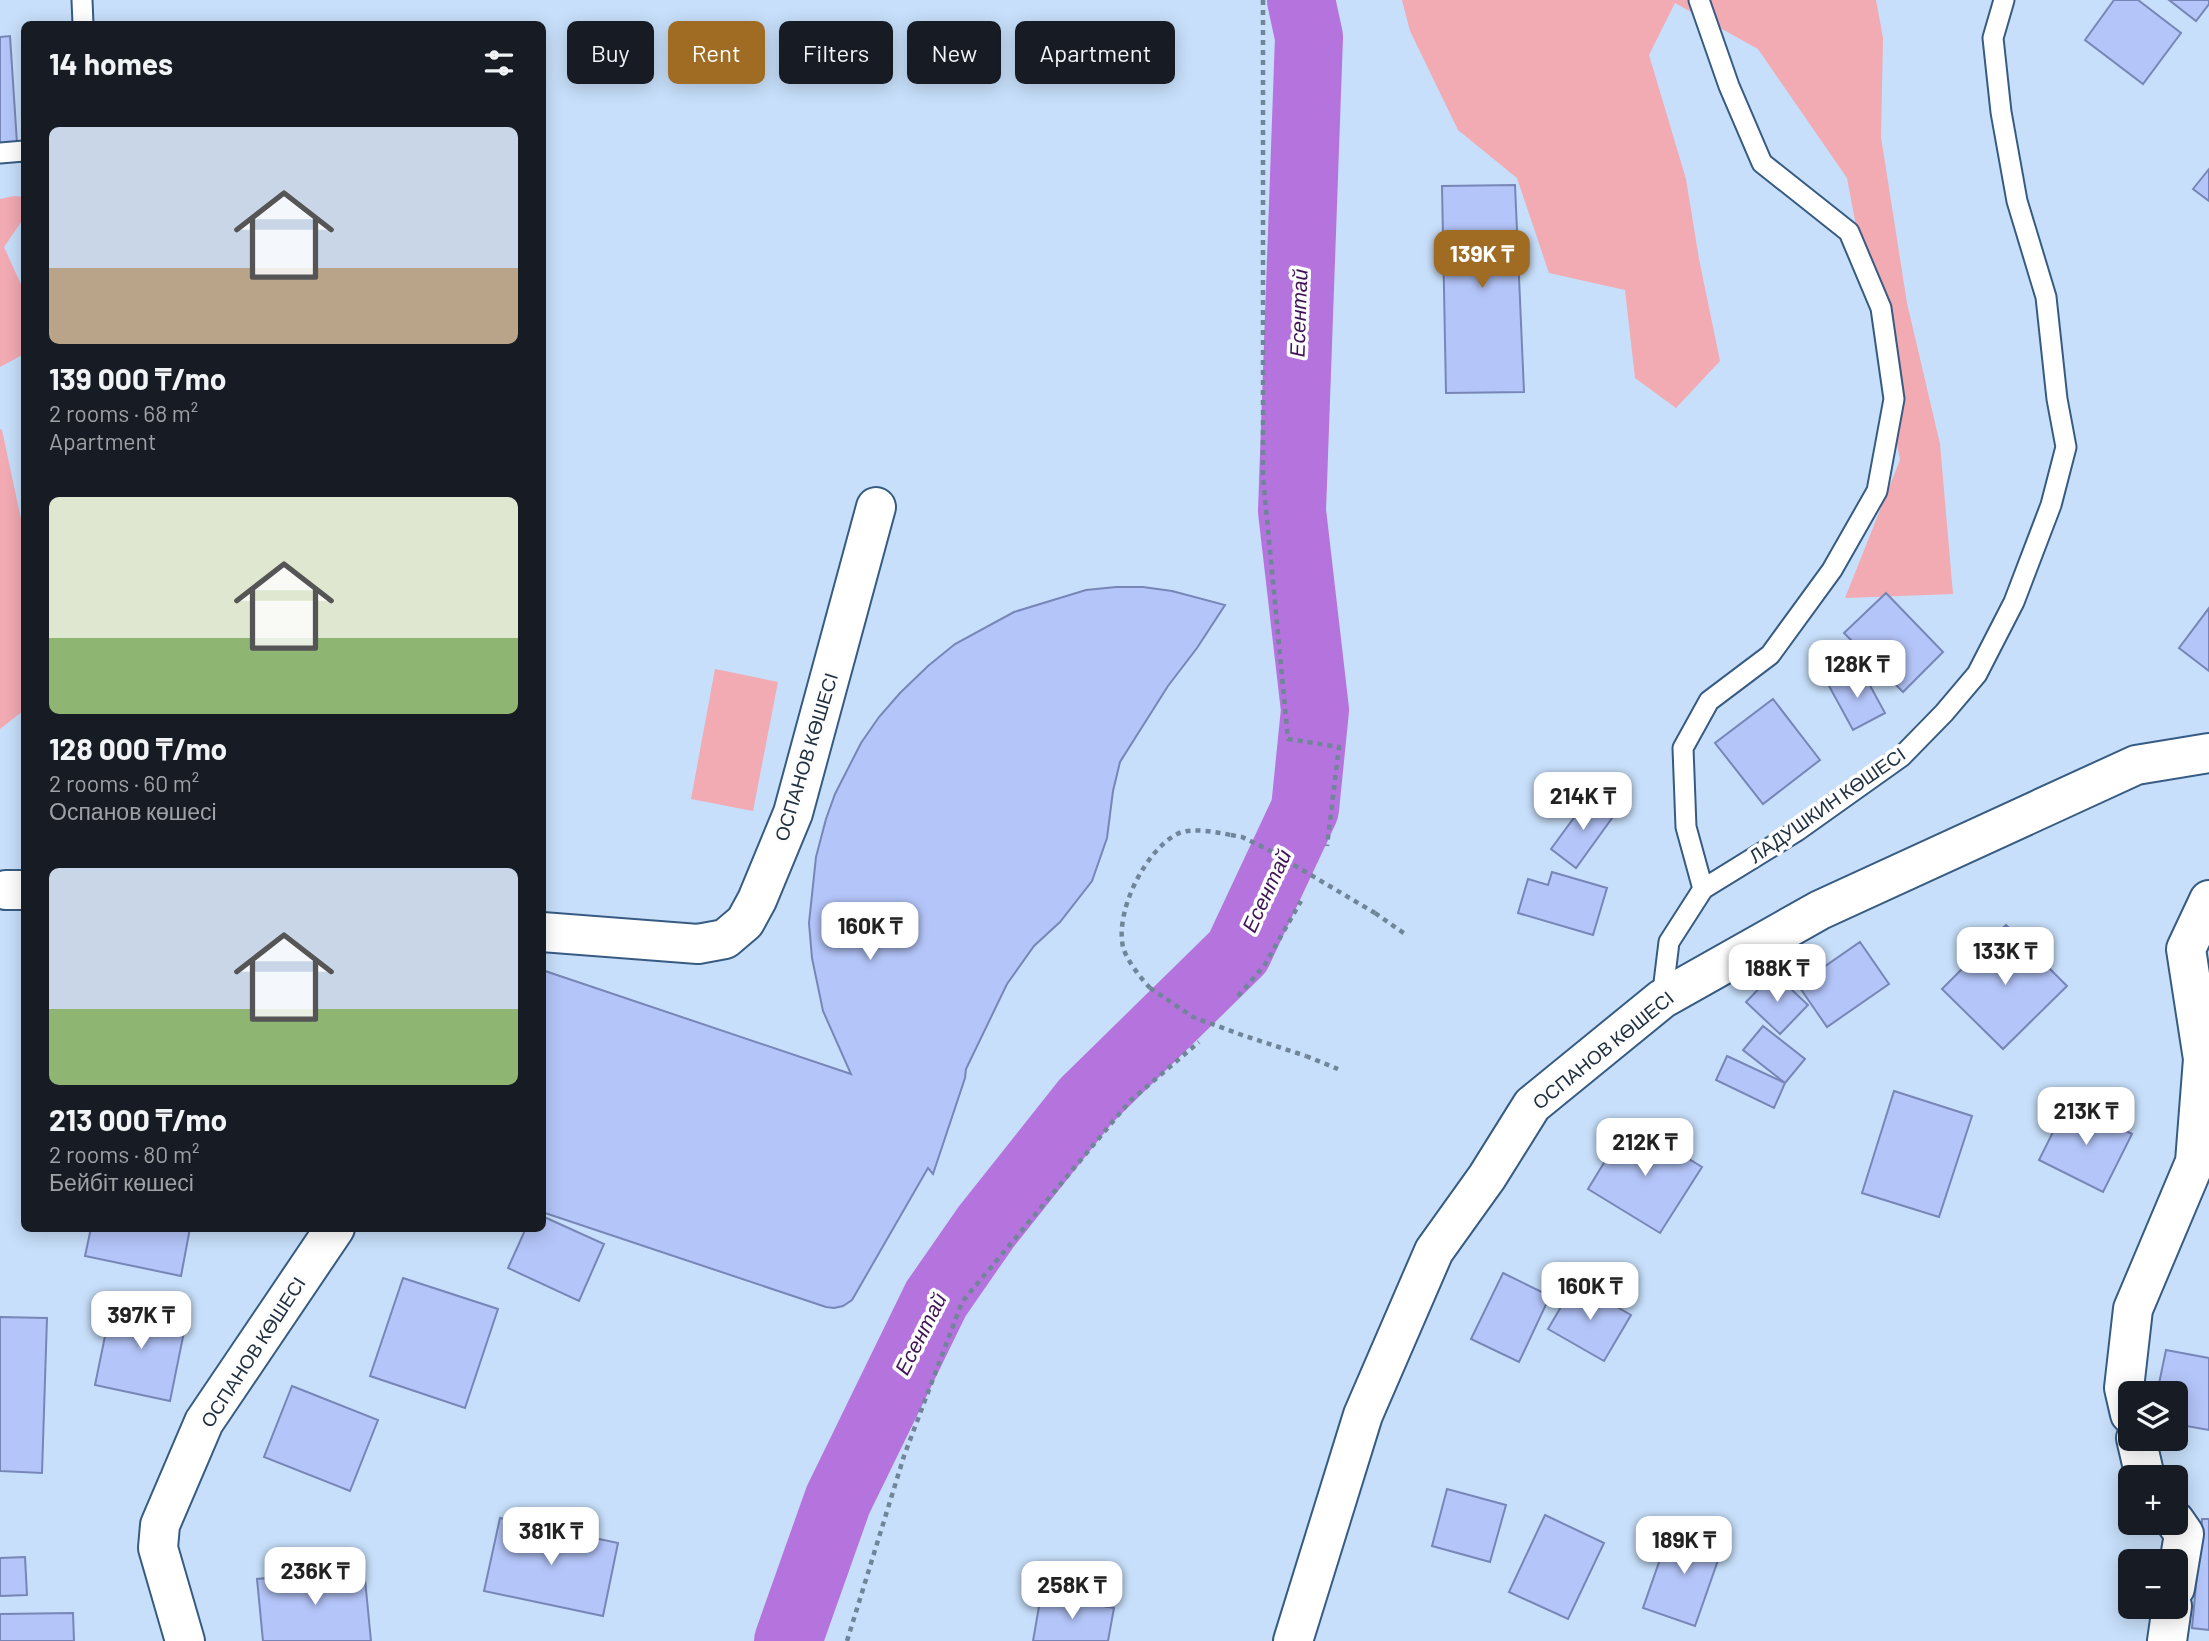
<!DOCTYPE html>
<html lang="en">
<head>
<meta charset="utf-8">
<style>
	body { margin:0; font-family:Barlow,sans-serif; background:#242831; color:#f1f3f6; height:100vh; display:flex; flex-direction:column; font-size:26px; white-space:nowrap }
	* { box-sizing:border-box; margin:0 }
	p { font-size:23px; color:#9ea1a6 }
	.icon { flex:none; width:38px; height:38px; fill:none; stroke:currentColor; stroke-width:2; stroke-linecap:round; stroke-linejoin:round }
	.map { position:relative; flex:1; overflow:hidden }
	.drawer { position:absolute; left:21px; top:21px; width:525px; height:1211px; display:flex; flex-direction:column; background:#171b24; border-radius:10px; box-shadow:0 4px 18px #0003 }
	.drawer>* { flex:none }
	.hud { position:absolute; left:567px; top:21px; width:665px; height:63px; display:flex; gap:14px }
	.controls { position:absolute; left:2118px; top:1381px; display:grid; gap:14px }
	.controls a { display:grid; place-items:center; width:70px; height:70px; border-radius:10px; background:#171b24; box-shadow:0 4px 18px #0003; font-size:35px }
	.price { position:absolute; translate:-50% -60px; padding:0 16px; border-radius:14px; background:#fff; color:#222; font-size:23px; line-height:46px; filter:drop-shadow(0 2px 4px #0008) }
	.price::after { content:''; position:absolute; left:50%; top:42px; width:21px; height:16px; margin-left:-10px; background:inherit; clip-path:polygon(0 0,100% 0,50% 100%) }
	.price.current { background:#a06c24; color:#fff }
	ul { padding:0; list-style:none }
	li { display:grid; align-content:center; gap:14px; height:371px; padding:0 28px }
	li span { display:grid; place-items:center; height:217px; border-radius:10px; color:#555 }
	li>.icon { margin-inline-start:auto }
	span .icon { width:126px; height:126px; fill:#fffc; stroke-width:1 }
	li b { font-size:30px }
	h2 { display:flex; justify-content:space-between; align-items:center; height:84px; padding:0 28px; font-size:30px }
	.chip { padding:0 24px; border-radius:10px; background:#171b24; box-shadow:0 4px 18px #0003; font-size:24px; line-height:63px }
	.chip.current { background:#a06c24; color:#fff }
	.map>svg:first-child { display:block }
	.green { fill:#f2aab3 }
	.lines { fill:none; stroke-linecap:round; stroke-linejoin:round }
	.river { stroke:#b473dd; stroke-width:68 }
	.building { fill:#b4c5f9; stroke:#7786b7; stroke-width:2 }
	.lane-casing { stroke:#375b82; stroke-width:23 }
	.street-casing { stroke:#375b82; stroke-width:42 }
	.secondary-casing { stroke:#375b82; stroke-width:42 }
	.path { stroke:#71859a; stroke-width:4.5; stroke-dasharray:5 5; stroke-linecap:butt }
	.lane { stroke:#fff; stroke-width:19 }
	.street { stroke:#fff; stroke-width:38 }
	.secondary { stroke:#fff; stroke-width:38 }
	.path-bridge { stroke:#71859a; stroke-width:4.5; stroke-dasharray:5 5; stroke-linecap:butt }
	.labels { text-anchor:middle; stroke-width:7; stroke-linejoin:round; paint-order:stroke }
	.street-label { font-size:19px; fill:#203041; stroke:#fdfdfd }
	.water-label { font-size:21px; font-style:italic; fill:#3f1456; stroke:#fdfdfd }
</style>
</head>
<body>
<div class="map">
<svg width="2209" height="1641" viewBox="0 0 2209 1641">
	<rect width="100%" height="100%" fill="#c7dffa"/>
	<path class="green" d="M1402 0H1876L1883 38 1881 137 1907 303 1940 444 1953 594 1845 598 1900 460 1847 178 1758 49 1675 3 1649 55 1686 179 1699 259 1720 361 1676 408 1635 378 1625 290 1549 273 1517 178 1458 130 1410 31Z
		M14 196 24 197V218L4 247 24 291V354L0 367V199Z
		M0 429 2 430 24 533V700L23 711 0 729Z
		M715 669 778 682 753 811 691 799Z"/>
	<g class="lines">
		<path class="river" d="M788 1641 838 1500 936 1299 986 1227 1086 1101 1238 952 1305 809 1315 710 1292 511 1309 37 1301 0"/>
	</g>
	<path class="building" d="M2114 0H2138L2181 33 2143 84 2085 40Z
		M2169 0H2209V4L2196 21Z
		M10 36 17 143 0 144V37Z
		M2209 169V201L2193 189Z
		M1515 185 1524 392 1446 393 1442 186Z
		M1116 587H1143L1172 591 1225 605 1197 648 1168 686 1120 762 1113 791 1107 838 1092 881 1060 922 1034 946 1007 984 966 1069 965 1078 933 1174 928 1168 852 1300 843 1306 834 1308 826 1307 542 1212V970L851 1074 823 1011 812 958 809 923 816 857 826 819 835 794 861 743 879 717 900 693 928 666 955 644 1014 612 1086 590Z
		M1886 593 1943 652 1903 692 1844 633Z
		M2209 608V671L2179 648Z
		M1861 669 1885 713 1853 730 1829 686Z
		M1773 699 1820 760 1763 804 1715 743Z
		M1590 796 1615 814 1576 868 1551 849Z
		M1552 872 1607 888 1593 935 1518 913 1528 879 1548 885Z
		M2006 925 2067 986 2003 1049 1942 989Z
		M1860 942 1889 984 1827 1027 1798 985Z
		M1774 973 1808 1005 1780 1034 1746 1002Z
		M1763 1026 1805 1059 1785 1083 1743 1050Z
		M1727 1056 1785 1083 1774 1108 1716 1080Z
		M1894 1091 1972 1116 1939 1217 1862 1193Z
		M2068 1102 2132 1134 2103 1192 2039 1160Z
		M1629 1122 1702 1167 1660 1233 1588 1189Z
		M542 1216 604 1244 579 1301 508 1268 526 1228H542Z
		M91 1228H190L181 1276 85 1256Z
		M1503 1273 1550 1296 1519 1362 1471 1339Z
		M403 1278 498 1309 465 1408 370 1376Z
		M1575 1283 1631 1315 1604 1361 1548 1329Z
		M112 1302 187 1317 170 1401 95 1385Z
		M0 1317 47 1318 42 1473 0 1471Z
		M2166 1350 2209 1358V1430L2175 1424V1393H2157Z
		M292 1386 378 1420 350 1491 264 1457Z
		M1447 1489 1506 1505 1490 1562 1432 1546Z
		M1545 1515 1604 1543 1568 1619 1509 1592Z
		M500 1518 618 1543 603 1616 484 1591Z
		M2202 1519H2209V1630L2192 1628Z
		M1672 1525 1724 1543 1695 1626 1643 1608Z
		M25 1557 27 1595 0 1596V1558Z
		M364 1569 371 1641H263L257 1579Z
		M1041 1595 1114 1608 1108 1641H1033Z
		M73 1613 74 1641H0V1614Z"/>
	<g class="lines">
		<defs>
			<path id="lane" d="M82 0 83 24
				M1699 0 1729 86 1762 163 1849 232 1881 308 1894 399 1877 491 1832 570 1770 655 1709 701 1683 748 1686 827 1703 889
				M0 153 24 151
				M1662 999 1669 942 1703 889 1797 831 1901 757 1944 713 1977 674 2014 602 2051 505 2066 447 2057 399 2046 297 2017 201 2001 112 1993 38 2004 0"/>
			<path id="street" d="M6 890H24
				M542 932 698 944 725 939 745 922 757 900 793 813 876 507
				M2130 1414 2124 1388 2133 1309 2195 1162 2203 1059 2186 949 2209 900
				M2136 1438 2145 1477
				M2175 1521 2184 1534 2175 1588
				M185 1641 158 1548 160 1525 204 1422 335 1228
				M2167 1641 2172 1606"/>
			<path id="secondary" d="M1293 1641 1363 1415 1434 1251 1487 1177 1532 1105 1662 999 1820 910 2136 765 2209 753"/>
		</defs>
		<use href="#lane" class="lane-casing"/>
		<use href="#street" class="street-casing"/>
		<use href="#secondary" class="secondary-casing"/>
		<path class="path" d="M1263 0V477L1288 739 1339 747 1327 846
			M1375 913 1405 934
			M1150 988C1140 977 1127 961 1123 947 1115 911 1145 851 1177 834 1191 827 1216 832 1231 835
			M1238 996 1264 966 1301 901
			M1306 1056 1338 1069
			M847 1641 904 1456 962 1302 1130 1101 1199 1042"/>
		<use href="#lane" class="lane"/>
		<use href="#street" class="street"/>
		<use href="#secondary" class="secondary"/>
		<path class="path-bridge" d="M1231 835 1242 837 1267 849 1375 913
			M1150 988 1193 1017 1242 1035 1306 1056"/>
	</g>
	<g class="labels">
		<g class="street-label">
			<text transform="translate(806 757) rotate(-73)" y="7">ОСПАНОВ КӨШЕСІ</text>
			<text transform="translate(1827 805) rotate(-35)" y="7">ЛАДУШКИН КӨШЕСІ</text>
			<text transform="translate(1603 1050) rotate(-39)" y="7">ОСПАНОВ КӨШЕСІ</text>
			<text transform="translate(253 1352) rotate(-57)" y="7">ОСПАНОВ КӨШЕСІ</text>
		</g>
		<g class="water-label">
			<text transform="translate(1299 313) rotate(-88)" y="7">Есентай</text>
			<text transform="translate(1267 891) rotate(-65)" y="7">Есентай</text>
			<text transform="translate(921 1334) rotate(-63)" y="7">Есентай</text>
		</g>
	</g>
</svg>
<div class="controls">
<a><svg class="icon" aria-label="layers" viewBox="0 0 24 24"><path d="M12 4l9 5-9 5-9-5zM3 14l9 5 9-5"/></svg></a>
<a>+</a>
<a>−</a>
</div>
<b class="price current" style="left:1482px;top:290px">139K ₸</b>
<b class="price" style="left:1857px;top:700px">128K ₸</b>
<b class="price" style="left:1583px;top:832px">214K ₸</b>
<b class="price" style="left:870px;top:962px">160K ₸</b>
<b class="price" style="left:2005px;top:987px">133K ₸</b>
<b class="price" style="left:1777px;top:1004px">188K ₸</b>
<b class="price" style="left:2086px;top:1147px">213K ₸</b>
<b class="price" style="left:1645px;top:1178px">212K ₸</b>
<b class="price" style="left:1590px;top:1322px">160K ₸</b>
<b class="price" style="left:141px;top:1351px">397K ₸</b>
<b class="price" style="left:551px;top:1567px">381K ₸</b>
<b class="price" style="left:1684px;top:1576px">189K ₸</b>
<b class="price" style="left:315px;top:1607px">236K ₸</b>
<b class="price" style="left:1072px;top:1621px">258K ₸</b>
<div class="hud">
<a class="chip">Buy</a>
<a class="chip current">Rent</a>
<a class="chip">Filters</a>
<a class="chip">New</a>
<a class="chip">Apartment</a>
</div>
<section class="drawer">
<h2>14 homes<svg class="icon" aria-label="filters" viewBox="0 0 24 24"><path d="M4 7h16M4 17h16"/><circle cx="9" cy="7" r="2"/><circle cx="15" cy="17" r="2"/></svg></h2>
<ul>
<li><span style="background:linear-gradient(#c9d6e8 65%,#b9a48a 0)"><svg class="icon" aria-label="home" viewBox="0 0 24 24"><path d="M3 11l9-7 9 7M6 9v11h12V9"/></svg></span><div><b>139 000 ₸/mo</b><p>2 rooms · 68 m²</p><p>Apartment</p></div></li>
<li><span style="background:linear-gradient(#dfe7d0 65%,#8fb573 0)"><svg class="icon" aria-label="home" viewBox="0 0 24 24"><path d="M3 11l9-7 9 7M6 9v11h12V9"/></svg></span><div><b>128 000 ₸/mo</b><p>2 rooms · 60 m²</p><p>Оспанов көшесі</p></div></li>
<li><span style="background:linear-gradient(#c9d6e8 65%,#8fb573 0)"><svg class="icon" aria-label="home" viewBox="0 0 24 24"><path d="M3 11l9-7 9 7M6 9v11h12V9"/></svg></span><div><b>213 000 ₸/mo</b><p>2 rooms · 80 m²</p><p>Бейбіт көшесі</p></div></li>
</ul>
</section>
</div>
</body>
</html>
